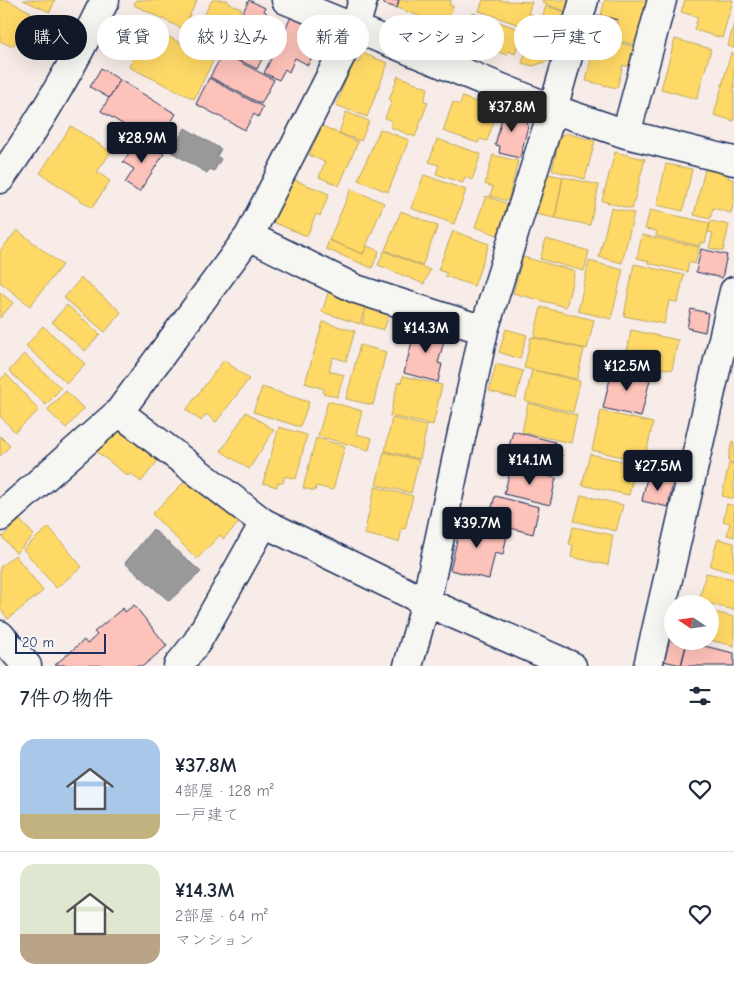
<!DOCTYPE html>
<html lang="ja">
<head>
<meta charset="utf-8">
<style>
	body { margin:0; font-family:"Comic Neue","Klee One",sans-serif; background:#f6f6f7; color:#1f2937; height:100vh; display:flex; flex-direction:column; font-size:19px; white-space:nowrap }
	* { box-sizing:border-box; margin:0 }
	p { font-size:16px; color:#747a83 }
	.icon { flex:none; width:28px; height:28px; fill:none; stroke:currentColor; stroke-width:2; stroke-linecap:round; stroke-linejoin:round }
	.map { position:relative; height:666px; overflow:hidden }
	.details { display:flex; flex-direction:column; background:#fff; flex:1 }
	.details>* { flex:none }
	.guide { position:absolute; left:15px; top:15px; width:705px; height:45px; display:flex; gap:10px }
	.needle { width:32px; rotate:283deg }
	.fabs { position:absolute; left:664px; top:595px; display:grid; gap:10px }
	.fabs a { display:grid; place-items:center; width:55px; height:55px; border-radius:50%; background:#fff; box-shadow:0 5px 20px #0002; font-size:25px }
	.scale { position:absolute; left:15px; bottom:12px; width:91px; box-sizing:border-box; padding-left:5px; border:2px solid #1b2f5e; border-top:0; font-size:14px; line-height:18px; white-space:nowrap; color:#1b2f5e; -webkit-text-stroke:4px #f6f6f2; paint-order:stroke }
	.price { position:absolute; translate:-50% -42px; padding:0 11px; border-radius:5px; background:#111827; color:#fff; font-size:16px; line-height:32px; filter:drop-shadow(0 1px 2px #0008) }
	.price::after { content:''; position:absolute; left:50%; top:30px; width:15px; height:11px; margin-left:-8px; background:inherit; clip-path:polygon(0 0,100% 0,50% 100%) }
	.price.on { background:#222; color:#fff }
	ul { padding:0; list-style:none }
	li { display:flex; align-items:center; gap:15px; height:125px; padding:0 20px }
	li+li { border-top:1px solid #e0e1e3 }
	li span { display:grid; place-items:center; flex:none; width:140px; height:100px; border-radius:15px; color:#555 }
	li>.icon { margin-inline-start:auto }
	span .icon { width:60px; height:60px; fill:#fffc; stroke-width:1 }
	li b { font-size:21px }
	h2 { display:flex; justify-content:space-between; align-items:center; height:60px; padding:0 20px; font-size:21px }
	.tag { padding:0 18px; border-radius:22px; background:#fff; box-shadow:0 5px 20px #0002; font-size:18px; line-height:45px }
	.tag.on { background:#111827; color:#fff }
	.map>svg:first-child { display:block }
	.homes { fill:#ffd966; stroke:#bba664 }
	.industry { fill:#999; stroke:#737987 }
	.building { fill:#fdc2b9; stroke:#1b2f5e }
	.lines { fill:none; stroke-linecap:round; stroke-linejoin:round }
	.street-casing { stroke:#1b2f5e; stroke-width:31 }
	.secondary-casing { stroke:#1b2f5e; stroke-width:31 }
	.street { stroke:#f6f6f2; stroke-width:28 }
	.secondary { stroke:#f6f6f2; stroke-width:28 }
</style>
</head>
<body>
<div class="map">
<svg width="734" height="666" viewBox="0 0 734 666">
	<rect width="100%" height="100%" fill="#f7ece7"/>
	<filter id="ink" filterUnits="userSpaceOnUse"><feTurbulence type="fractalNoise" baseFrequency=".02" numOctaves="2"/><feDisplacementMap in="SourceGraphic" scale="10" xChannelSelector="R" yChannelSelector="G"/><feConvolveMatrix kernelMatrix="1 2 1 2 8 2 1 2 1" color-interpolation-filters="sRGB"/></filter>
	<g filter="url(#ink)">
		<path class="homes" d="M0 0H7L31 12 13 47 0 41Z
			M23 0H55L50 12Z
			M136 0H197L183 29 134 5Z
			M212 0H228L227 2 242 9 219 50 194 36Z
			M399 0H451L449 5 453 6 447 23 441 21V24L397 8Z
			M483 0 532 2 528 13 532 14 528 28 479 11Z
			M543 0H572L568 12 542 3Z
			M605 0H652L641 46 613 40 618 20 601 16Z
			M685 0H733L722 38 694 30 698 17 681 12Z
			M546 6 569 13 560 39 537 32Z
			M473 13 519 29 516 37 520 38 515 54 508 51 507 55 475 44 476 39 466 35Z
			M734 23V48L728 46Z
			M148 27 214 59 194 99 129 67Z
			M532 33 558 42 551 60 533 66 522 63Z
			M596 37 633 46 629 67 623 65 617 88 586 81Z
			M675 39 711 49 697 99 661 89Z
			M362 53 388 63 367 117 336 105 353 61 358 63Z
			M731 53H734V121L714 115Z
			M398 76 428 88 424 101 428 102 415 137 390 127 392 121 385 118 392 101 389 100Z
			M462 97 491 107 488 115 495 118 487 141 480 139 478 143 443 131 453 102 460 105Z
			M346 112 369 121 361 141 339 133Z
			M71 126 111 152 97 172 110 181 92 208 40 173Z
			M322 126 358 142 339 186 319 177 325 162 309 155Z
			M380 129 409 140 388 192 358 180Z
			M566 133 595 141 585 179 552 170 560 136Z
			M437 139 481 154 472 180 465 177 463 183 436 174 439 165 429 162Z
			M615 152 645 159 632 209 602 201Z
			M493 155 518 161 508 201 490 196 493 187 485 184Z
			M666 164 692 169 683 211 657 205Z
			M705 169 729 174 728 178 734 180V201L731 213 713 208 710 219 694 215Z
			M543 173 563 177 555 218 535 214Z
			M424 175 466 190 454 224 411 208Z
			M563 177 599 185 590 225 555 218Z
			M290 178 329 194 320 216 316 214 307 236 272 222Z
			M351 189 384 203 363 254 329 240Z
			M486 196 508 204 498 235 475 227Z
			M611 208 634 213 622 263 599 257Z
			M650 210 710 223 705 243 700 242V246L656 236 657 231 645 229Z
			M401 211 438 226 422 266 385 250Z
			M711 221 729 225 723 251 709 248 713 233 708 232Z
			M17 230 62 265 30 306 0 282V251Z
			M453 231 489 244 474 286 445 276 447 273 438 270Z
			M642 235 699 247 695 264 689 262 687 272 648 263 649 261 637 258Z
			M546 239 589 251 584 271 540 259Z
			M329 240 363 254 367 246 379 251 372 268 326 249Z
			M384 251 430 270 424 284 378 265Z
			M523 257 575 271 566 307 513 293Z
			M589 261 623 270 611 319 578 311Z
			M634 264 684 275 678 302 669 301 664 324 624 316Z
			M81 278 121 312 105 332 64 298Z
			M329 290 366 303 360 324 322 312Z
			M0 292 13 303 0 318Z
			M367 304 390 310 384 330 362 324Z
			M67 305 100 334 85 351 52 322Z
			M541 307 594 320 587 349 534 337Z
			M323 322 355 331 346 361 333 357 329 371 344 375 337 397 323 393 324 389 305 383Z
			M43 326 85 364 67 383 26 346Z
			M506 329 527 335 520 359 499 352Z
			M631 330 678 340 672 370 662 368V371L625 363Z
			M531 337 584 349 577 379 524 368Z
			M360 345 386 352 373 405 346 399Z
			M24 354 61 388 46 405 9 371Z
			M224 360 249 379 216 422 206 414 201 421 186 410Z
			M496 364 523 371 516 398 489 391Z
			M532 370 580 381 573 412 525 401Z
			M6 374 39 410 15 432 0 416V380Z
			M403 376 442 385 433 425 390 416 398 382 401 383Z
			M262 387 309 402 300 427 253 412Z
			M66 391 84 409 66 428 47 410Z
			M328 401 362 411 356 434 372 438 369 450 318 436Z
			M528 403 577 415 571 443 522 432Z
			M601 411 653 423 644 462 592 450Z
			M246 412 274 430 249 469 221 451Z
			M392 418 427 426 420 459 385 451Z
			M122 419 160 458 141 482 130 473 128 476 97 452Z
			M279 427 307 435 296 479 285 476 283 483 278 482 277 487 263 483Z
			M0 436 10 446 0 456Z
			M316 438 345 446 333 490 316 486 315 491 303 488Z
			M732 441 734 442V463L728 461Z
			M384 452 419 460 411 493 376 485Z
			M590 454 636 464 629 495 582 485Z
			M729 463 734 464V499L722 496Z
			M189 477 242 520 223 539 220 535 197 559 152 514Z
			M375 487 413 496 405 529 402 528 399 542 364 534Z
			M581 495 623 505 616 531 574 521Z
			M727 504 734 506V537L727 535 730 523 723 521Z
			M20 520 34 535 16 553 2 537Z
			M49 527 82 567 56 588 23 549Z
			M573 527 613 535 608 565 571 557 573 545 569 544Z
			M718 539 734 543V573L710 566Z
			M15 555 43 591 8 619 0 608V567Z
			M706 573 734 579V610L699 601Z
			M710 611 734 617V646L710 640Z"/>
		<path class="industry" d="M185 128 221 149 217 156 221 159 214 171 210 169 207 173 171 152Z
			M153 529 201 572 169 601 125 563Z"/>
		<path class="building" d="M249 0 265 8 264 11 267 13 260 28 274 35 257 69 223 52Z
			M382 0H399L397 8 384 4Z
			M598 15 618 20 613 40 594 35Z
			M291 17 323 33 308 65 295 58 289 72 285 69 279 80 264 73Z
			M223 53 274 80 261 104 210 77Z
			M101 68 120 80 109 98 90 87Z
			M209 78 263 107 258 117 254 114 245 130 196 104Z
			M120 80 176 114 157 145 101 111Z
			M505 107 526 115 528 126 520 158 499 153 500 146 495 145Z
			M139 138 164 154 139 192 125 183 134 169 123 162Z
			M701 249 727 255 722 278 696 272Z
			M691 309 708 313 705 332 687 328Z
			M416 326 446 334 438 363 442 364 438 382 404 373Z
			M613 366 651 375 641 417 603 408Z
			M513 431 555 442V445H558L556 454 562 455 557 475 505 463Z
			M511 467 556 478 550 505 504 494Z
			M647 477 673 482 668 507 642 501Z
			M495 496 539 507 533 534 488 522Z
			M462 520 500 529 499 533 507 535 503 555 495 553 489 579 450 570Z
			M134 605 167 646 143 666 55 665 84 640 87 644 97 635 94 632 123 608 125 612Z
			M664 637 672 639V641L687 642 681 665 659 660Z
			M687 642 734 653V666H681Z"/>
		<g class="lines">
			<defs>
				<path id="street" d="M286 0 553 109 626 134 734 161
					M626 134 662 0
					M249 236 356 289 484 330
					M119 412 264 523 426 602 572 666
					M0 517 119 412 249 236 355 28 363 0
					M0 635 27 666
					M178 666 197 642 264 523
					M408 666 426 602 484 330 553 109 584 0
					M648 666 734 291"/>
				<path id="secondary" d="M0 179C40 123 75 62 105 0"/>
			</defs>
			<use href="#street" class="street-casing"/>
			<use href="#secondary" class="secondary-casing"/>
			<use href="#street" class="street"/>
			<use href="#secondary" class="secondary"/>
		</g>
	</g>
</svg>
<div class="fabs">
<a><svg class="needle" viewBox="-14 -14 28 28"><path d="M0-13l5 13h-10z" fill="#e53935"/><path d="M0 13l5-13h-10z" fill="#747a83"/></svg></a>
</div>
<div class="scale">20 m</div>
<b class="price on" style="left:512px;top:133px">¥37.8M</b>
<b class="price" style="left:142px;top:164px">¥28.9M</b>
<b class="price" style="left:426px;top:354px">¥14.3M</b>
<b class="price" style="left:627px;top:392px">¥12.5M</b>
<b class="price" style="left:530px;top:486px">¥14.1M</b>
<b class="price" style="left:658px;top:492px">¥27.5M</b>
<b class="price" style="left:477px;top:549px">¥39.7M</b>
<div class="guide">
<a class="tag on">購入</a>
<a class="tag">賃貸</a>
<a class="tag">絞り込み</a>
<a class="tag">新着</a>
<a class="tag">マンション</a>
<a class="tag">一戸建て</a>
</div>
</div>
<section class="details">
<h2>7件の物件<svg class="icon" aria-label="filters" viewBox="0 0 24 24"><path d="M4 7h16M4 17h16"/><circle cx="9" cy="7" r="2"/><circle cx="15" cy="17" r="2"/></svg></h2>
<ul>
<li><span style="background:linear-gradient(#a9c7e8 75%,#c2b280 0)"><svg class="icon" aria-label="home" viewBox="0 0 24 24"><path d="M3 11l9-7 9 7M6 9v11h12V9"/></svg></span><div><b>¥37.8M</b><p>4部屋 · 128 m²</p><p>一戸建て</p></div><svg class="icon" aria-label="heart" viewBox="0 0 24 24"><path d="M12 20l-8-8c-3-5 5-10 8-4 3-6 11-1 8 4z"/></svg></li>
<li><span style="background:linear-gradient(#dfe7d0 70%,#b9a48a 0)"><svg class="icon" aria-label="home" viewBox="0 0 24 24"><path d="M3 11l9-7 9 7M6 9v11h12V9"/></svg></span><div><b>¥14.3M</b><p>2部屋 · 64 m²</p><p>マンション</p></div><svg class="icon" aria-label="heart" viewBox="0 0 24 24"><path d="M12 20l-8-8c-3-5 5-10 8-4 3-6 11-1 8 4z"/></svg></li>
</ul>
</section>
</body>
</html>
